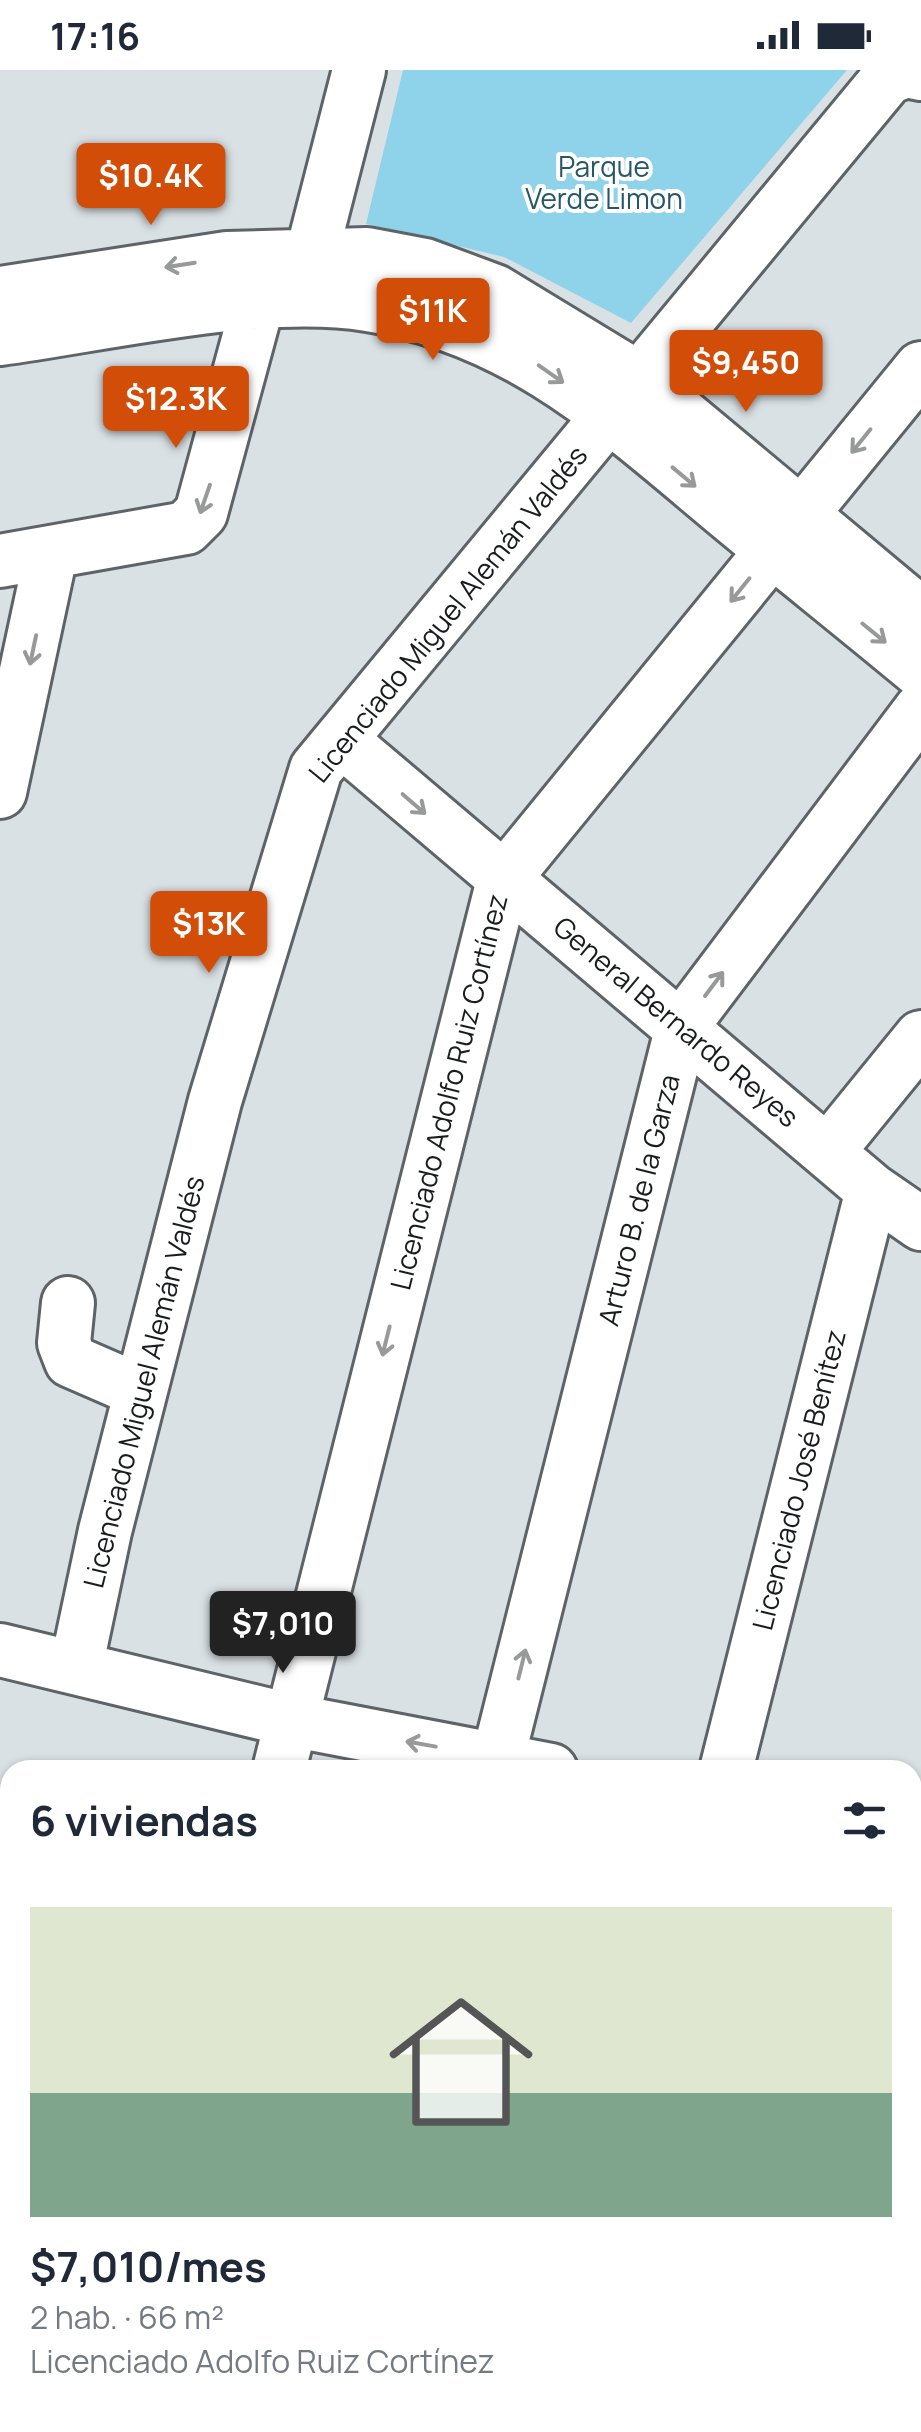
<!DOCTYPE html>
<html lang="es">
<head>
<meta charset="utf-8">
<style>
	body { margin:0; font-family:Manrope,sans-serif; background:#f2f2f3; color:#1f2937; height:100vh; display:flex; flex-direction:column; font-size:38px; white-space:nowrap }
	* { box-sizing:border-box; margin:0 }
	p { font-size:32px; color:#747a83 }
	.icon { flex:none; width:55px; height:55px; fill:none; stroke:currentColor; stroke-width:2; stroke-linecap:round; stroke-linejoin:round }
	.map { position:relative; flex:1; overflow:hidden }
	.drawer { position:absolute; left:0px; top:1690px; width:922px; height:672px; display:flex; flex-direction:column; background:#fff; border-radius:30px 30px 0 0; box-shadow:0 2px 8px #0004 }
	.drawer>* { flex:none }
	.price { position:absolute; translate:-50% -85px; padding:0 22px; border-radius:10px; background:#d24d08; color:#fff; font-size:32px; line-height:65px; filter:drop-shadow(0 2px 5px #0008) }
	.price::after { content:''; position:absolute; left:50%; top:60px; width:30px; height:22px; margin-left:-15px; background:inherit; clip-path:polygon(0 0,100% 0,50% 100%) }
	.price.current { background:#222; color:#fff }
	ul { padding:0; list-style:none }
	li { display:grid; align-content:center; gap:20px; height:530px; padding:0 30px }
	li span { display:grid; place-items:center; height:310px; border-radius:0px; color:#555 }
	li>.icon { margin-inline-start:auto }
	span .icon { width:180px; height:180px; fill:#fffc; stroke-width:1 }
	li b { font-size:42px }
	h2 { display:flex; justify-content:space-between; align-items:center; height:120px; padding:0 30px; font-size:42px }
	.status { display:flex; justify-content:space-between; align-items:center; height:70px; padding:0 50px; background:#fff; direction:ltr }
	.status svg { height:28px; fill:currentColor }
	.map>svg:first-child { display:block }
	.green { fill:#8ed3ea }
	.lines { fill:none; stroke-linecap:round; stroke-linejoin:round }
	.minor-casing { stroke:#5d6366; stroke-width:58 }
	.path { stroke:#a0a6a8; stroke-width:6; stroke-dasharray:5 5; stroke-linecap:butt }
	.minor { stroke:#fff; stroke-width:52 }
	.oneway { stroke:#989999 }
	.labels { text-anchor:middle; stroke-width:8; stroke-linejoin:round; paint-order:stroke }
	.park-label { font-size:28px; fill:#255767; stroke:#fff }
	.street-label { font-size:28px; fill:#191c1d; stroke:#fff }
</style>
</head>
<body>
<div class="status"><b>17:16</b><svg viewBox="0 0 49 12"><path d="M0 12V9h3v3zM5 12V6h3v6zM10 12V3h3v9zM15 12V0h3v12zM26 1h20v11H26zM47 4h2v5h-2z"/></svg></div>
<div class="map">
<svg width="921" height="2362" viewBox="0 0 921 2362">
	<rect width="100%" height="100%" fill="#dae1e4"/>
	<path class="green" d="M403 0H847L631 253 504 187 366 154Z
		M0 2070 10 2072V2352L628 2353 626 2362H0Z
		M913 2284 921 2286V2362H755L757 2353 912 2352Z"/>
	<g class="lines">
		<defs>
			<path id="minor" d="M0 223 227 188 367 184 425 195 495 221 638 308 921 544
				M0 269C110 254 260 218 368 235 515 257 612 347 722 439 788 494 855 547 921 602
				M0 491 186 458 201 443 258 233 312 183 359 0
				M341 670 872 1120 921 1154
				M0 722 51 484
				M829 1080 921 967
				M68 1233 64 1273 71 1291 140 1321
				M0 1580 290 1650 551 1700
				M76 1598 105 1461 215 1031 316 699 888 8 906 1 921 4
				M498 1688 682 956 921 639
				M279 1700 503 810 921 298
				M726 1700 872 1120
				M912 1783 921 1785
				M0 1804 10 1806
				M912 2008 921 2010
				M0 2048 10 2050
				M912 2256 921 2258
				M658 2362 661 2352
				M739 2362 742 2352"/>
		</defs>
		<use href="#minor" class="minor-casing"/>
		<path class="path" d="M0 2144 10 2141
			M0 2199 10 2203
			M498 2352 513 2362
			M569 2352 572 2362
			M108 2362 111 2352
			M249 2362 260 2352"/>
		<use href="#minor" class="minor"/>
	</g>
	<defs><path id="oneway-shaft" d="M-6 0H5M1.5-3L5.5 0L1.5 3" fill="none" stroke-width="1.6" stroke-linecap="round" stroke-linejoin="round" transform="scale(2.5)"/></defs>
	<g class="oneway">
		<use href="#oneway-shaft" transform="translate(180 195) rotate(171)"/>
		<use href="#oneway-shaft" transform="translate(551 304) rotate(35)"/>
		<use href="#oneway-shaft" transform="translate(861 371) rotate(129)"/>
		<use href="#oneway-shaft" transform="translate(684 407) rotate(40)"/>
		<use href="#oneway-shaft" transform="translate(205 429) rotate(109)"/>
		<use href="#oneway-shaft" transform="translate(740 520) rotate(129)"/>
		<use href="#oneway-shaft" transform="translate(874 563) rotate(39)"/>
		<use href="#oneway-shaft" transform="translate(33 580) rotate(102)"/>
		<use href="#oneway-shaft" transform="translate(414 734) rotate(41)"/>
		<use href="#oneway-shaft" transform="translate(714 914) rotate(-53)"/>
		<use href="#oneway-shaft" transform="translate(386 1271) rotate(104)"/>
		<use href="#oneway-shaft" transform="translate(522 1594) rotate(-76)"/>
		<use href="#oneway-shaft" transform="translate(421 1674) rotate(-170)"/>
	</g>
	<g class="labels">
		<g class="park-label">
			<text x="604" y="107">Parque<tspan x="604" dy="32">Verde Limon</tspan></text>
		</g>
		<g class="street-label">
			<text transform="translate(448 544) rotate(-51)" y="10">Licenciado Miguel Alemán Valdés</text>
			<text transform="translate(676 952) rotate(40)" y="10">General Bernardo Reyes</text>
			<text transform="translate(449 1022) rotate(-76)" y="10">Licenciado Adolfo Ruiz Cortínez</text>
			<text transform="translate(639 1130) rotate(-76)" y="10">Arturo B. de la Garza</text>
			<text transform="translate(144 1312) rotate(-76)" y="10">Licenciado Miguel Alemán Valdés</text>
			<text transform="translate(799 1410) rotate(-76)" y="10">Licenciado José Benítez</text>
		</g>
	</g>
</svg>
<b class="price" style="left:151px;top:158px">$10.4K</b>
<b class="price" style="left:433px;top:293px">$11K</b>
<b class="price" style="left:746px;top:345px">$9,450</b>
<b class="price" style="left:176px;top:381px">$12.3K</b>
<b class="price" style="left:209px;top:906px">$13K</b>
<b class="price current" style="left:283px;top:1606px">$7,010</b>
<section class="drawer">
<h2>6 viviendas<svg class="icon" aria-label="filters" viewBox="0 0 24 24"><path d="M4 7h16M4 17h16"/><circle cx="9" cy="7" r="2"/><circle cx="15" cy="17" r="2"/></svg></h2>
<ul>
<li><span style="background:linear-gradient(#dfe7d0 60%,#7fa58c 0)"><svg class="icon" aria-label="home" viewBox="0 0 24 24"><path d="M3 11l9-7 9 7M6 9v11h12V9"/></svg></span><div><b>$7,010/mes</b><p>2 hab. · 66 m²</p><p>Licenciado Adolfo Ruiz Cortínez</p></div></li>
</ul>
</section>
</div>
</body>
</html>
